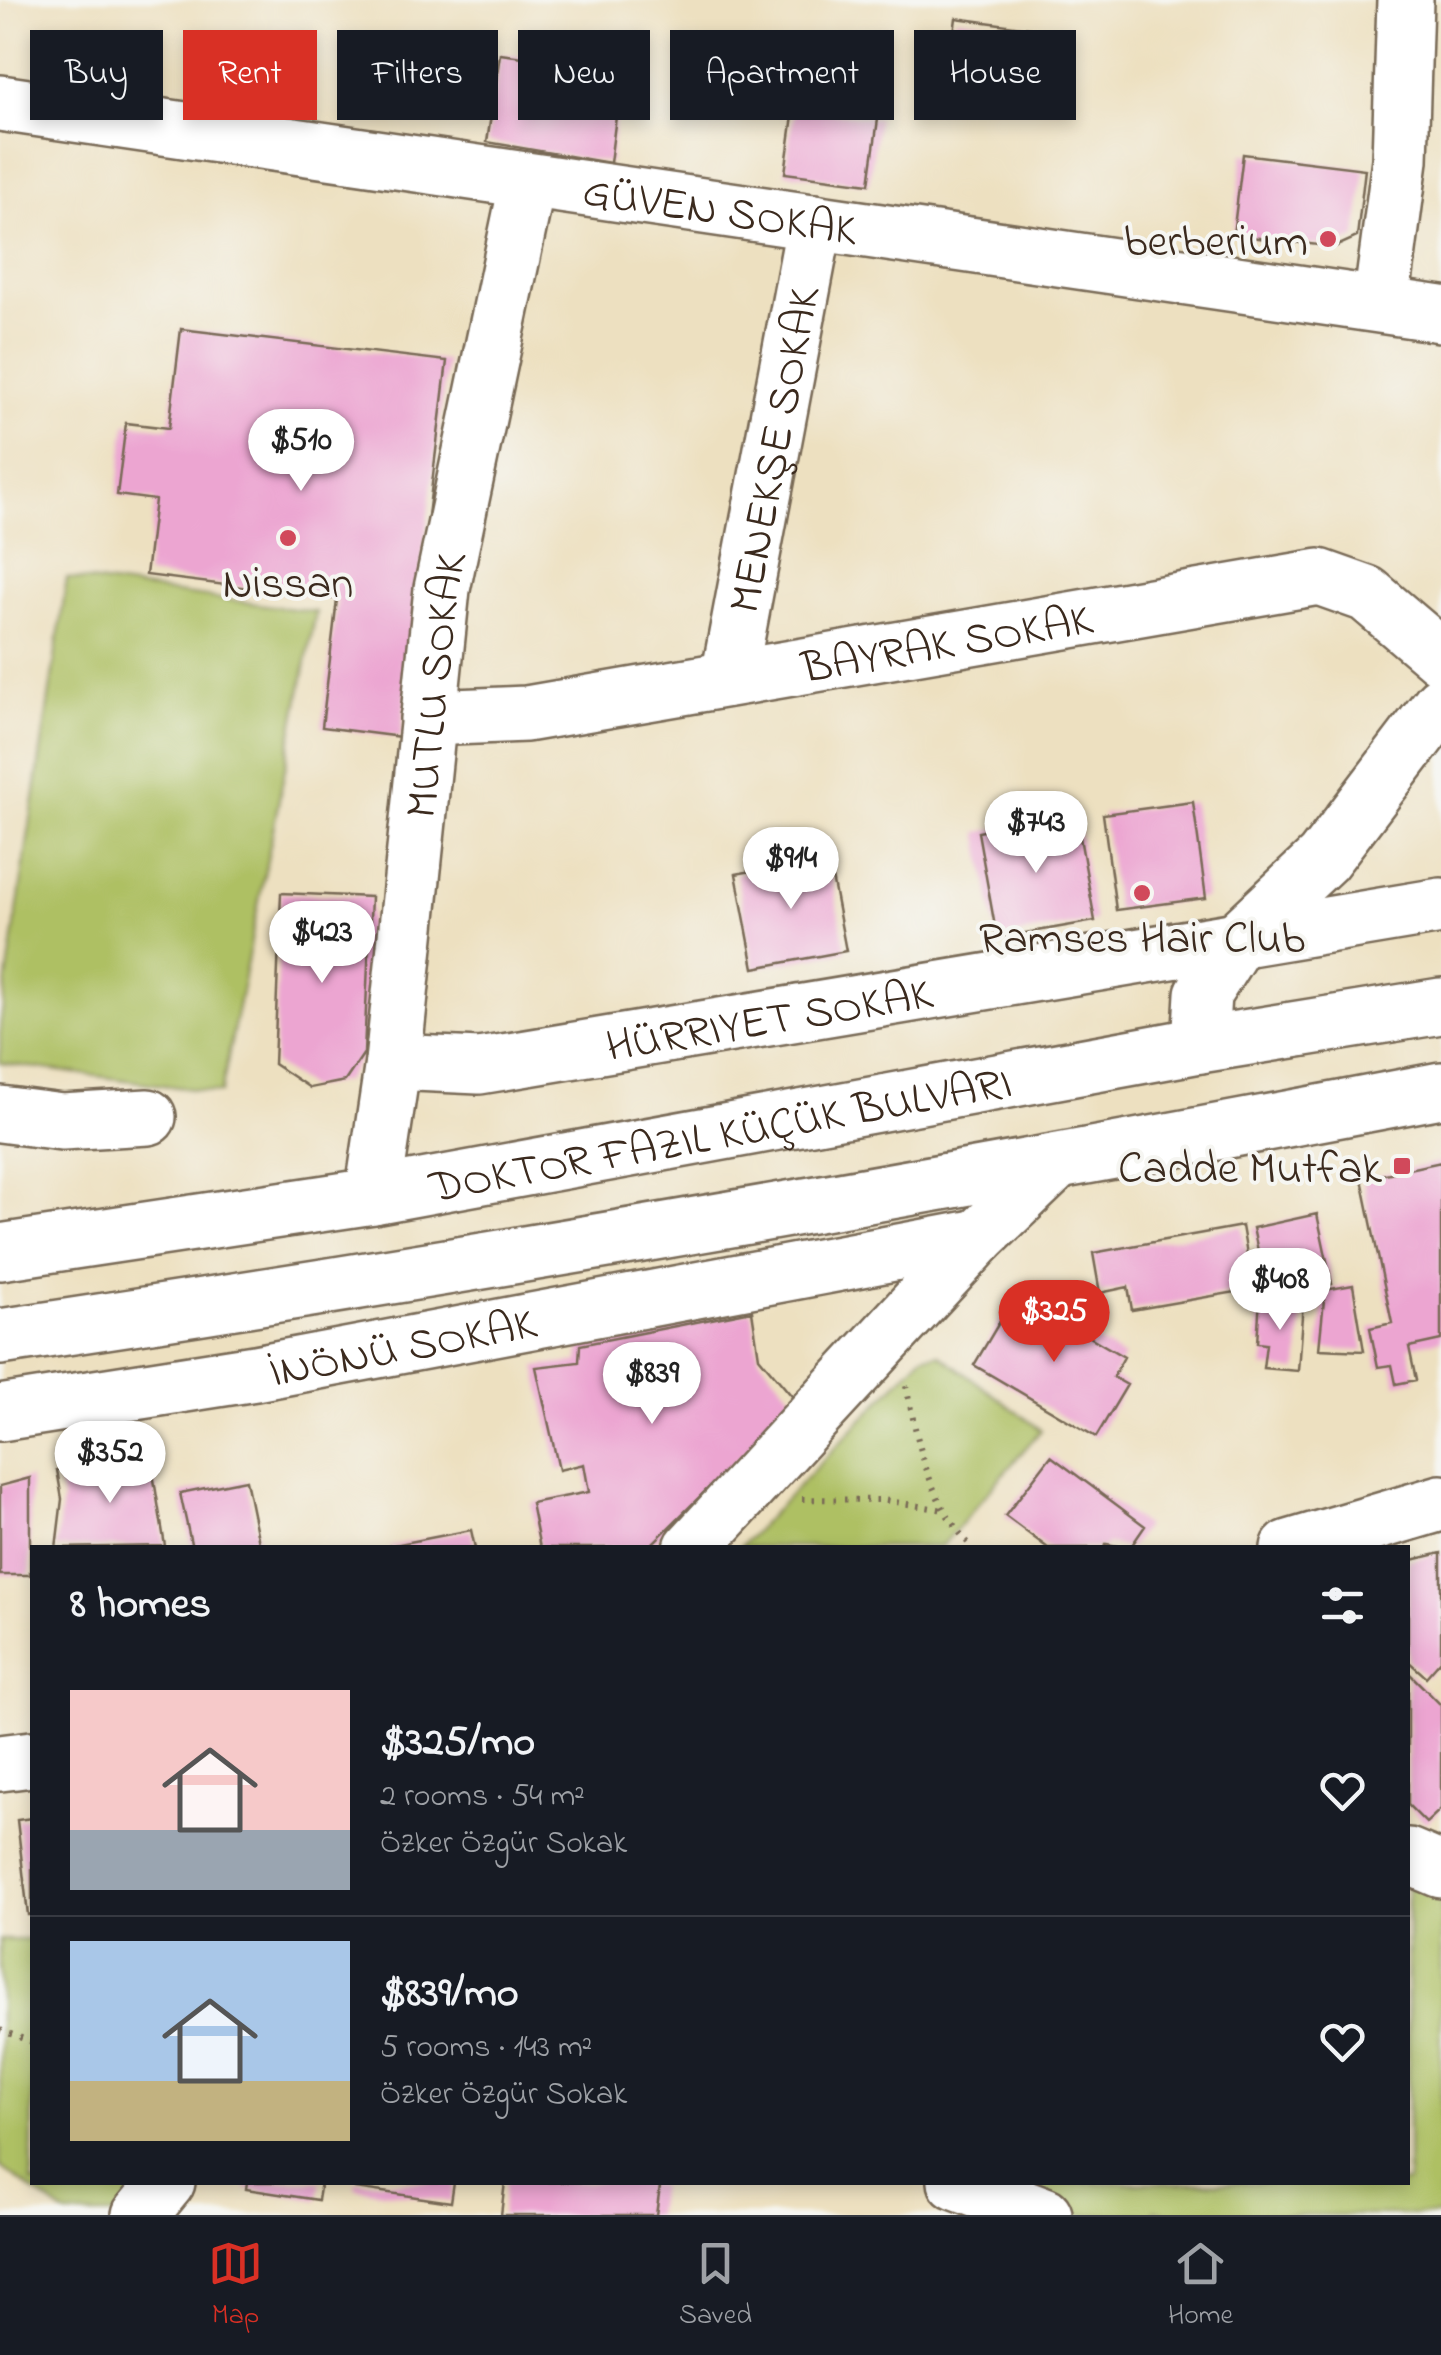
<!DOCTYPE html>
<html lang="en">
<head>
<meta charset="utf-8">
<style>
	body { margin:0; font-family:"Indie Flower",sans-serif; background:#20242c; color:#f1f3f6; height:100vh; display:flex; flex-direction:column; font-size:38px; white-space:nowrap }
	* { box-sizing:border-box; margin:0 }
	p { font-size:32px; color:#9ea1a6 }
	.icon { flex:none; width:55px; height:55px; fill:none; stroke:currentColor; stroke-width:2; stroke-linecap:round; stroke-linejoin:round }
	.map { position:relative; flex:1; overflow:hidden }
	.side { position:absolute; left:30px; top:1545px; width:1380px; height:640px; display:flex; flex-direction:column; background:#171b24; border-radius:0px; box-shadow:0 5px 15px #0003 }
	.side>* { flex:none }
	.banner { position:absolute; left:30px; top:30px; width:1382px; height:90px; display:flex; gap:20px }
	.price { position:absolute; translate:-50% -85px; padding:0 22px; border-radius:35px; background:#fff; color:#222; font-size:32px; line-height:65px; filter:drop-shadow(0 2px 5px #0008) }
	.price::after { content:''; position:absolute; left:50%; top:60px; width:30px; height:22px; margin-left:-15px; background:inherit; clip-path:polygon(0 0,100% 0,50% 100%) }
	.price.selected { background:#d93025; color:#fff }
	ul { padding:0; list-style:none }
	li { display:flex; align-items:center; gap:30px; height:250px; padding:0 40px }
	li+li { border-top:2px solid #363941 }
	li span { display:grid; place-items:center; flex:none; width:280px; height:200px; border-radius:0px; color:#555 }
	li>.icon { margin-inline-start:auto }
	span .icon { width:120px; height:120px; fill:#fffc; stroke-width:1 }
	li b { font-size:42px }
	h2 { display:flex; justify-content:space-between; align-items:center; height:120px; padding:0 40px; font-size:42px }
	.tag { padding:0 35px; border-radius:0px; background:#171b24; box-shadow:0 5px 15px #0003; font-size:35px; line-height:90px }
	.tag.selected { background:#d93025; color:#fff }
	.tabs { display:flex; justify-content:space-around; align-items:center; height:140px; border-top:2px solid #363941; background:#171b24; font-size:28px; color:#9ea1a6 }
	.tabs a { display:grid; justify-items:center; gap:5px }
	.tabs .selected { color:#d93025 }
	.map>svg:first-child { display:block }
	.green { fill:#aec064; stroke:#747541; stroke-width:2.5 }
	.building { fill:#eca5d1 }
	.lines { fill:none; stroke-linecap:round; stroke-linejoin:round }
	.minor-casing { stroke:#796a57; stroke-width:60 }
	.highway-casing { stroke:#796a57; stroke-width:60 }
	.path { stroke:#796a57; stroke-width:6; stroke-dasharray:2.5 8; stroke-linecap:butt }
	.minor { stroke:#fff; stroke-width:55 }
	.highway { stroke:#fff; stroke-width:55 }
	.poi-dot { fill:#d1495b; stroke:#f6f6f2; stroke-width:4 }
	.labels { text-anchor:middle; stroke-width:8; stroke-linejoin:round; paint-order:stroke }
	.street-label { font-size:45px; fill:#3b2a1e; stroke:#f6f6f2 }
	.poi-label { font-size:45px; fill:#3b2a1e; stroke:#f6f6f2; text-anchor:end }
</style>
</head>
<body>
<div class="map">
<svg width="1441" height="2215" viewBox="0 0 1441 2215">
	<rect width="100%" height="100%" fill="#f6f6f2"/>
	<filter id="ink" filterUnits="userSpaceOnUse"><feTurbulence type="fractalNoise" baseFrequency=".01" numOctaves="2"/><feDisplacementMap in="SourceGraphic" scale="20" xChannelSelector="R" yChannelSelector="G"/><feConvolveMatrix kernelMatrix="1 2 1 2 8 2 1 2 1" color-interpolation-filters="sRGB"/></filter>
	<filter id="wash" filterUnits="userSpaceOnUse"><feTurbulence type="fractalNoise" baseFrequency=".0048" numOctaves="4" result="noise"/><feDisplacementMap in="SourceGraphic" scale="40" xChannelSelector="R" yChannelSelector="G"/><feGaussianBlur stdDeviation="2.25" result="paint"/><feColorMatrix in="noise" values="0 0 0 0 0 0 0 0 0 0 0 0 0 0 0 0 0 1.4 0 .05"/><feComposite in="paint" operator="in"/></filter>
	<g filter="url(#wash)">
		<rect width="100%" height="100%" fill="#ede0c0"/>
		<path class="green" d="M67 578 316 612 221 1093 0 1063V1025Z
			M939 1354 1041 1430 941 1547H740L923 1356Z
			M1408 1880 1441 1893V2215H1170L1155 2210 1154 2215H968L969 2183 1408 2182Z
			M0 1940H32V2182L152 2183 126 2215H66L0 2166Z"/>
		<g id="blocks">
			<path class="building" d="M956 18 1066 33 1056 108 946 93Z
				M500 54 622 70 610 163 487 142Z
				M794 108 878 119 869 184 785 173Z
				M1243 154 1365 169 1357 237 1335 247 1233 235Z
				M181 329 447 361 401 737 322 727 337 599 146 575 155 500 117 495 126 423 169 428Z
				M1193 802 1206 898 1116 910 1103 814Z
				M1076 815 1095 921 997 938 978 832Z
				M828 856 846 951 754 968 736 874Z
				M281 893 371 897 364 1053 345 1081 310 1088 274 1064Z
				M1441 1162V1340L1409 1347 1416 1380 1396 1384 1392 1365 1378 1367 1370 1328 1392 1323 1362 1179Z
				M1317 1214 1332 1284 1268 1297 1253 1228Z
				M1242 1226 1253 1289 1132 1310 1128 1287 1100 1293 1093 1253Z
				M1353 1285 1364 1351 1319 1349 1325 1290Z
				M1016 1294 1124 1357 1113 1377 1127 1385 1096 1437 974 1365Z
				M1260 1298 1303 1302 1298 1371 1263 1368 1266 1344 1257 1343Z
				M752 1311 759 1357 796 1401 648 1548H540L531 1503 589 1492 584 1464 559 1470 536 1367 579 1362 580 1345Z
				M150 1455 165 1546 56 1548 62 1499 57 1470Z
				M1051 1456 1145 1526 1130 1548 1106 1544 1104 1548H1048L1005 1516Z
				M30 1478V1575H0V1486Z
				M246 1480 260 1548H192L180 1493Z
				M471 1530 475 1548H389V1546Z
				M1441 1553V1660L1426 1677 1408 1661V1561Z
				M1408 1672 1441 1705V1809L1426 1823 1408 1805Z
				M32 1818V1915H28L17 1820Z
				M247 2182H321L318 2200 246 2189Z
				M356 2182H454L451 2202 355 2188Z
				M505 2182H634L660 2186 656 2215H501Z"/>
		</g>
	</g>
	<g filter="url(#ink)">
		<use href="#blocks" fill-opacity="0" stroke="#796a57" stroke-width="2.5"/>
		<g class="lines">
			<defs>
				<g id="minor">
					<path id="s1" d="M0 103 1441 314"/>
					<path d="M1381 304 1400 160 1405 0"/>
					<path id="s2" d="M729 677 815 222"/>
					<path id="s3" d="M428 718 526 714 1319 577 1367 594 1441 657"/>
					<path d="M1200 1045 1203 994 1238 939 1323 859 1441 704"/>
					<path id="s4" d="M393 1062 479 1066 1441 906"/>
					<path d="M0 1114 62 1122 148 1117"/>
					<path id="s5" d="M373 1196 393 1062 442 589 528 181"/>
					<path id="s6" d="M0 1413 255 1373 979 1237"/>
					<path d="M692 1548 979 1237 1057 1162"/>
					<path d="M1289 1548 1441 1503"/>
					<path d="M0 1763 32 1759"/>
					<path d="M1408 1856 1441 1870"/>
					<path d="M956 2182 1044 2215"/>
					<path d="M140 2215 167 2182"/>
				</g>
				<g id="highway">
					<path id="s7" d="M0 1252 373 1196 1200 1045 1441 1006"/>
					<path d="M0 1337C482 1265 962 1181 1441 1090"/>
				</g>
			</defs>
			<use href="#minor" class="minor-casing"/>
			<use href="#highway" class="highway-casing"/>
			<path class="path" d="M906 1386C919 1446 928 1502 973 1548
				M802 1499 883 1500 944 1510
				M0 2030 32 2042"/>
			<use href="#minor" class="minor"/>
			<use href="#highway" class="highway"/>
		</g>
	</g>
	<g class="poi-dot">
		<circle cx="1328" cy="239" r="10"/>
		<circle cx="288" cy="538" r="10"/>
		<circle cx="1142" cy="893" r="10"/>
		<rect x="1392" y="1156" width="20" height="20" rx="5"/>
	</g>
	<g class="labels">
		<g class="street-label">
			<text dy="16" stroke="none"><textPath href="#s1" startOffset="728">GÜVEN SOKAK</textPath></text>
			<text dy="16" stroke="none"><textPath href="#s2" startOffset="232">MENEKŞE SOKAK</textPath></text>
			<text dy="16" stroke="none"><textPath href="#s3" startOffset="525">BAYRAK SOKAK</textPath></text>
			<text dy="16" stroke="none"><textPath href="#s5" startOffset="515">MUTLU SOKAK</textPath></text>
			<text dy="16" stroke="none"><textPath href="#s4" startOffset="380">HÜRRIYET SOKAK</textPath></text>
			<text dy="16" stroke="none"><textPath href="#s7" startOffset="730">DOKTOR FAZIL KÜÇÜK BULVARI</textPath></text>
			<text dy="16" stroke="none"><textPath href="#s6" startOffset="408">İNÖNÜ SOKAK</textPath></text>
		</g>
		<g class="poi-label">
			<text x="1308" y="255">berberium</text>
			<text x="288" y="597" text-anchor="middle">Nissan</text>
			<text x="1142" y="952" text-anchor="middle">Ramses Hair Club</text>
			<text x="1382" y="1182">Cadde Mutfak</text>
		</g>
	</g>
</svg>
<b class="price" style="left:301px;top:494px">$510</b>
<b class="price" style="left:1036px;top:876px">$743</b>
<b class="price" style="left:791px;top:912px">$914</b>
<b class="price" style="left:322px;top:986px">$423</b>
<b class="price" style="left:1280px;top:1333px">$408</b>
<b class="price selected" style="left:1054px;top:1365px">$325</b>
<b class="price" style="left:652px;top:1427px">$839</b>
<b class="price" style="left:110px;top:1506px">$352</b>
<div class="banner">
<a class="tag">Buy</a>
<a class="tag selected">Rent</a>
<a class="tag">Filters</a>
<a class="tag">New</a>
<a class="tag">Apartment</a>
<a class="tag">House</a>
</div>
<section class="side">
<h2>8 homes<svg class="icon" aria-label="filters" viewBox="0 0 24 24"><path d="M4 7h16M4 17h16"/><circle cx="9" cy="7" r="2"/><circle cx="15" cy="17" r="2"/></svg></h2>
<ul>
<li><span style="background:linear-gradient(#f6c9c9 70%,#9aa5b1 0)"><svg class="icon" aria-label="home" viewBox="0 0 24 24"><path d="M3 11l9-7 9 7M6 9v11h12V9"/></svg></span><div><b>$325/mo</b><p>2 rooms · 54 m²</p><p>Özker Özgür Sokak</p></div><svg class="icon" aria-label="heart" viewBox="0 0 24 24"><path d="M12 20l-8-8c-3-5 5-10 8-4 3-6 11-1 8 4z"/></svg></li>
<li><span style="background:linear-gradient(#a9c7e8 70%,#c2b280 0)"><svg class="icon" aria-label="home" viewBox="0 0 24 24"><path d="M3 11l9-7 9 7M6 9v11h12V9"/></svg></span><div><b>$839/mo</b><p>5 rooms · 143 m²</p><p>Özker Özgür Sokak</p></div><svg class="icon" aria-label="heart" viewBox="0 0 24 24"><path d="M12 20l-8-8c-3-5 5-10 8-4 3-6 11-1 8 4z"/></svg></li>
</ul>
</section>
</div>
<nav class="tabs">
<a class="selected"><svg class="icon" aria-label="map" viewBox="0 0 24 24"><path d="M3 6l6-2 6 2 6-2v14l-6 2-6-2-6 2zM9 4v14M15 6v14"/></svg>Map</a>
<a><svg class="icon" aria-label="saved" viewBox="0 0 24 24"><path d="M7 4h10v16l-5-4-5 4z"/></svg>Saved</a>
<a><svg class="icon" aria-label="home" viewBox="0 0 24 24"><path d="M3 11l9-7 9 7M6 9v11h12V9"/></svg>Home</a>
</nav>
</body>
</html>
